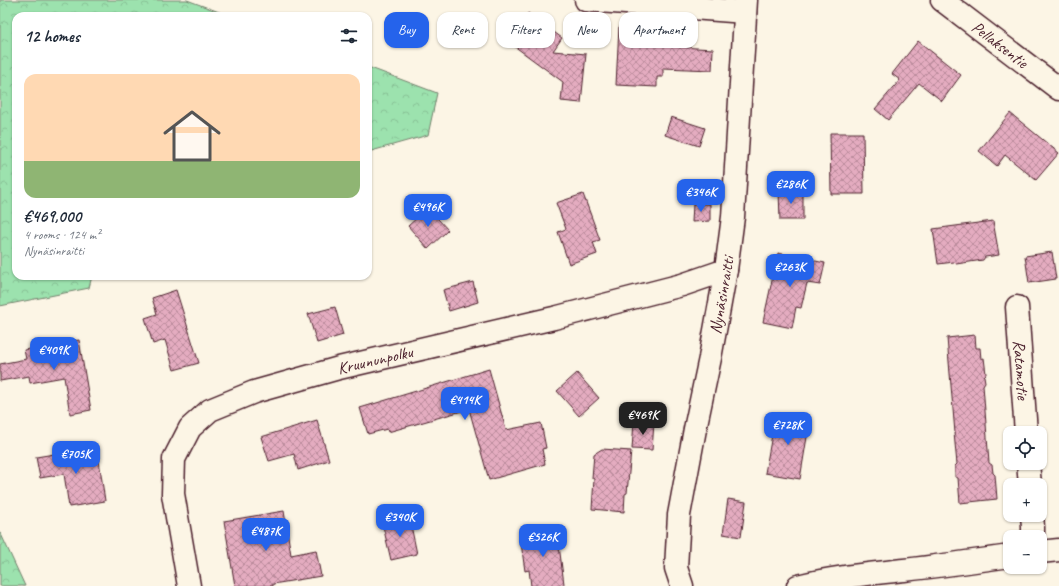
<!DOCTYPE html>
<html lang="en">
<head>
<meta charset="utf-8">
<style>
	body { margin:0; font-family:Caveat,sans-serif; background:#f6f6f7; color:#1f2937; height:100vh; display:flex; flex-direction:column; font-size:15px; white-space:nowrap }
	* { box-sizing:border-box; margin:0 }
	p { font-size:13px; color:#747a83 }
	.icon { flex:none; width:22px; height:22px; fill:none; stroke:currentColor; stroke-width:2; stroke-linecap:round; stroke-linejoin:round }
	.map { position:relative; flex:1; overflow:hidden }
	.sheet { position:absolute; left:12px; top:12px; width:360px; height:268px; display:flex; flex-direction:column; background:#fff; border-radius:12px; box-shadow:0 1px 3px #0004 }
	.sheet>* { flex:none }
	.banner { position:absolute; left:384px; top:12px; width:380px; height:36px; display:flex; gap:8px }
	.tools { position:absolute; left:1003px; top:426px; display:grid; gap:8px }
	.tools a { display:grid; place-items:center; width:44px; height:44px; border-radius:8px; background:#fff; box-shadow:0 1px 3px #0004; font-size:20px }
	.price { position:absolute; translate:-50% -34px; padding:0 9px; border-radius:8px; background:#2563eb; color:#fff; font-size:13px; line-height:26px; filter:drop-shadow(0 1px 2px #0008) }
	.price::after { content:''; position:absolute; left:50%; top:24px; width:12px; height:9px; margin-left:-6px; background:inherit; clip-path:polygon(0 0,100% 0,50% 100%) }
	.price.current { background:#222; color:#fff }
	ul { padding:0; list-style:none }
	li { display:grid; align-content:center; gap:8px; height:212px; padding:0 12px }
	li span { display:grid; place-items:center; height:124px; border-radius:12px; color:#555 }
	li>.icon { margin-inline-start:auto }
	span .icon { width:72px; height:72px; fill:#fffc; stroke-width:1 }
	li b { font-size:17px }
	h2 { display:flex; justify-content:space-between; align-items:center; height:48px; padding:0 12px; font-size:17px }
	.pill { padding:0 14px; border-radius:12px; background:#fff; box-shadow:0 1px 3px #0004; font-size:14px; line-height:36px }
	.pill.current { background:#2563eb; color:#fff }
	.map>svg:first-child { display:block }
	.forest { fill:url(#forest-crowns); stroke:#73806c }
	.building { fill:url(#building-cross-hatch); stroke:#4a1f2b }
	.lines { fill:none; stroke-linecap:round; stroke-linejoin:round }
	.minor-casing { stroke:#4a1f2b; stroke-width:25 }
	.minor { stroke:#fcf5e5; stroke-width:22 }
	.labels { text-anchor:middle; stroke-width:4; stroke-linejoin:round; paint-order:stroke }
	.street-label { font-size:17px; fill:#4a1f2b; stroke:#fcf5e5 }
</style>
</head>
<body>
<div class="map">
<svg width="1059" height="586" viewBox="0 0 1059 586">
	<defs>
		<pattern id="forest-crowns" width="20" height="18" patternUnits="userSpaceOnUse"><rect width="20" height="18" fill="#9ce2ae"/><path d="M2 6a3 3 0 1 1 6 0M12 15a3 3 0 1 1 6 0" fill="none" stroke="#88c196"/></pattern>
		<pattern id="building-cross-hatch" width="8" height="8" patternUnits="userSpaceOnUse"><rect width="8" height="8" fill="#e4acc0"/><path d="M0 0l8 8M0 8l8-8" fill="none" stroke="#bb8b9c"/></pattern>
	</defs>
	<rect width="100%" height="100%" fill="#fcf5e5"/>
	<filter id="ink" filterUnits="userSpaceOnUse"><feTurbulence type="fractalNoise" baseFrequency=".025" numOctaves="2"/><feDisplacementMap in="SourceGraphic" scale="8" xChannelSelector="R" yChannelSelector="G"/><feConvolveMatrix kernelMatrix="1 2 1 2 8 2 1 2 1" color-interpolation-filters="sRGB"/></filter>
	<g filter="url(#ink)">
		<path class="forest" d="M0 0H187L230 16H16V276H92L89 288 0 306Z
			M368 67 437 93 428 135 368 152Z
			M0 532 25 586H0Z"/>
		<path class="building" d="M528 13 562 38 553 51 586 54 581 103 561 101 563 82 510 43 515 36 513 34 517 28 515 19 525 18Z
			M621 23 661 26 660 36 665 37 664 46 713 49 712 70 663 68V77H657V87L616 85 619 27H621Z
			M918 41 961 75 942 101 919 83 888 120 875 109 900 80 892 74Z
			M1010 113 1059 153 1036 180 1005 155 997 166 979 151Z
			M671 117 705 128 699 146 665 135Z
			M830 133H863L864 194H831Z
			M803 190V220H780L779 191Z
			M583 194 600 240 593 242 597 254 569 264 558 232 566 229 556 203Z
			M693 204H710V221L692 222Z
			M428 208 448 230 428 249 408 226Z
			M993 221 999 255 985 257 983 260 956 264 954 262 938 264 933 229Z
			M1052 252 1056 279 1029 283 1025 256Z
			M778 253 825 263 820 285 807 283 801 308 796 307 792 328 763 322Z
			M473 282 478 302 449 311 443 290Z
			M176 290 199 363 174 370 165 340 153 344 145 318 157 314 152 298Z
			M335 307 343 335 317 343 308 314Z
			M975 335 976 348H980L981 359 984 358 986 374 984 376 985 382 983 385 989 463 992 465 993 473 995 475 997 499 960 503 958 478 955 477V466L957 464 954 433H955L947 338Z
			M79 340 91 410 70 414 64 377 30 383 29 376 0 381V364L26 359 24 350Z
			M489 369 506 430 541 423 546 448 542 449 545 464 489 480 469 409 388 432 387 429 368 434 360 408Z
			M577 373 599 398 579 416 557 391Z
			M776 413 810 419 800 479 765 473Z
			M317 420 329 460 298 470 294 454 269 461 261 437Z
			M634 422 654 423 652 450 632 449Z
			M97 447 105 501 69 507 64 474 40 478 36 457Z
			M602 449 631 451 627 493 625 494 624 512 592 509 594 479 592 478 594 454Z
			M728 499 746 502 741 537 723 534Z
			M284 511 291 555 316 550 321 576 273 584V586H235L224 521Z
			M409 516 417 554 391 560 382 522Z
			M549 530H557L564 584 559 585V586H531L529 570 525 571 520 536H525V532Z"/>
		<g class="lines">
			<defs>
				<g id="minor">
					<path d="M586 0 745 12"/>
					<path id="s1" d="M942 0 1059 89"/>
					<path id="s2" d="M1017 307 1026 433"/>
					<path d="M1028 463 1030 485"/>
					<path d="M1032 515 1033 527V537"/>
					<path d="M1040 552 1059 550"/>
					<path id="s3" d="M189 586 173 494 174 459 190 428 210 410 254 392 339 368 554 318 682 285 726 270"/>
					<path id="s4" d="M682 586 676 568 679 515 695 429 710 358 726 270 733 217 746 0"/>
					<path d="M798 586C832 577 869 574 904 570 939 566 975 561 1010 556"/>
				</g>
			</defs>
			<use href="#minor" class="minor-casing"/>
			<use href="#minor" class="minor"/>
		</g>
	</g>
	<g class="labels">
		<g class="street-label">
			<text dy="6" stroke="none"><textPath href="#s1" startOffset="73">Pellaksentie</textPath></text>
			<text dy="6" stroke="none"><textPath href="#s4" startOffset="296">Nynäsinraitti</textPath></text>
			<text dy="6" stroke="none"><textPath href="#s3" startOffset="363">Kruununpolku</textPath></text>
			<text dy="6" stroke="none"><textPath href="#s2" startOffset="63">Ratamotie</textPath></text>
		</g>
	</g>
</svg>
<div class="tools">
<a><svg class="icon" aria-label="locate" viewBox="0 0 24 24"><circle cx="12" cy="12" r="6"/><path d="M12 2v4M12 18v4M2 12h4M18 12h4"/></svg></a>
<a>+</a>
<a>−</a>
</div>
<b class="price" style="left:791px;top:205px">€286K</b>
<b class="price" style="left:701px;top:213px">€346K</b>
<b class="price" style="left:428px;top:228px">€496K</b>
<b class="price" style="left:790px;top:288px">€263K</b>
<b class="price" style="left:54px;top:371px">€409K</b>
<b class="price" style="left:465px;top:421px">€414K</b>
<b class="price current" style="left:643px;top:436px">€469K</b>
<b class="price" style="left:788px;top:446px">€728K</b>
<b class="price" style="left:76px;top:475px">€705K</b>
<b class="price" style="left:400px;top:538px">€340K</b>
<b class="price" style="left:266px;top:552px">€487K</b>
<b class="price" style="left:543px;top:558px">€526K</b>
<div class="banner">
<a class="pill current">Buy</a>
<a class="pill">Rent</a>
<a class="pill">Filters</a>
<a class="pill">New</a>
<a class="pill">Apartment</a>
</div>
<section class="sheet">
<h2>12 homes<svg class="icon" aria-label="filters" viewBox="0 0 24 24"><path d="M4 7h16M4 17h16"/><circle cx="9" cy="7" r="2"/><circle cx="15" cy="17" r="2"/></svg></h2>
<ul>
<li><span style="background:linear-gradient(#ffd9b3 70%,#8fb573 0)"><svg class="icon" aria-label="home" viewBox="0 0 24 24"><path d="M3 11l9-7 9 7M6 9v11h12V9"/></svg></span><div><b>€469,000</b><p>4 rooms · 124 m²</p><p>Nynäsinraitti</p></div></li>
</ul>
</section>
</div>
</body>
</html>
